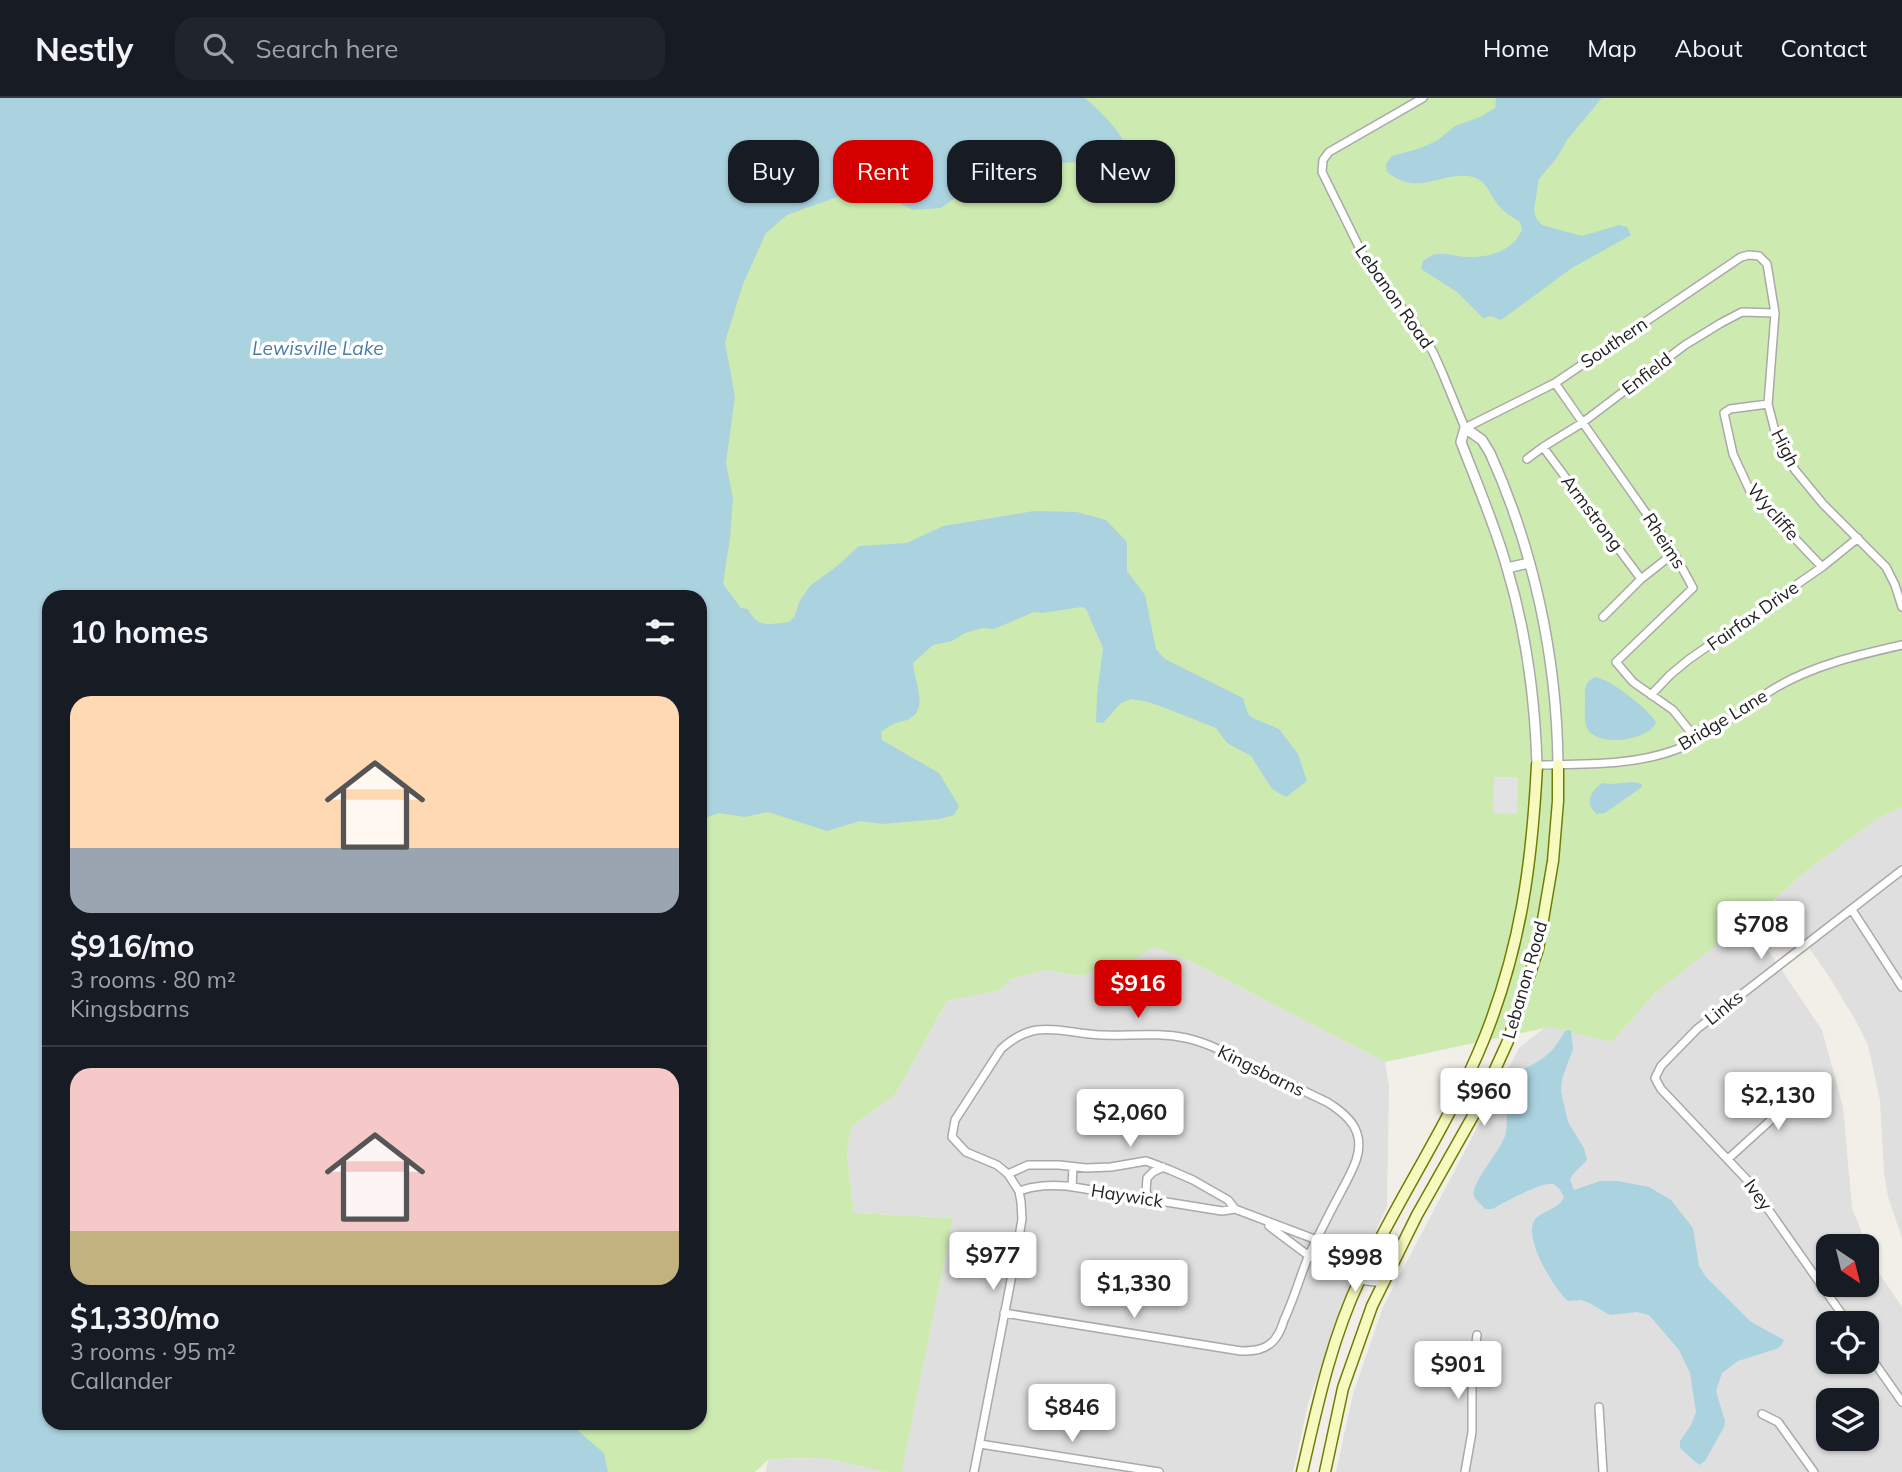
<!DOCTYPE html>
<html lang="en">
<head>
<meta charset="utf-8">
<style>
	body { margin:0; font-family:Mulish,sans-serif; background:#20242c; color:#f1f3f6; height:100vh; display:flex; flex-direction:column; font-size:26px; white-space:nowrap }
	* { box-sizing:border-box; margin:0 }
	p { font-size:23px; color:#9ea1a6 }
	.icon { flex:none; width:38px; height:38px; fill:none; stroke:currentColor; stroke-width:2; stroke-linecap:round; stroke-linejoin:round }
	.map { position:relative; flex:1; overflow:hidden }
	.sheet { position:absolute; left:42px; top:492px; width:665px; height:840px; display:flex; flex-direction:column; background:#171b24; border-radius:21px; box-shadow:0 2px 5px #0004 }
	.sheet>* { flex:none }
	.top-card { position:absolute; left:728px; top:42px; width:665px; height:63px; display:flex; gap:14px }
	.needle { width:46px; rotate:145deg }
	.buttons { position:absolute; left:1816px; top:1136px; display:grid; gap:14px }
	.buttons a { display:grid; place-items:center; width:63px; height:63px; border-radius:14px; background:#171b24; box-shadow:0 2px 5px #0004; font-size:35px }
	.price { position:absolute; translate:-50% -60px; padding:0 16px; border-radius:7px; background:#fff; color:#222; font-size:23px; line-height:46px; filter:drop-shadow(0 2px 4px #0008) }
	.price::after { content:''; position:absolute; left:50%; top:42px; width:21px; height:16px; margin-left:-10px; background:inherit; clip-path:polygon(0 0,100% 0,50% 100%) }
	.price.current { background:#d40000; color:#fff }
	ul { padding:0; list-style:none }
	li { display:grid; align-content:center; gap:14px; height:371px; padding:0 28px }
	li+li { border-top:2px solid #363941 }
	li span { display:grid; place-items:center; height:217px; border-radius:21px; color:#555 }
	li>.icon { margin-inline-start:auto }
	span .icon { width:126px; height:126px; fill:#fffc; stroke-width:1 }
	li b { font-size:30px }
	h2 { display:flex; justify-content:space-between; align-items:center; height:84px; padding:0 28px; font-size:30px }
	.pill { padding:0 24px; border-radius:21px; background:#171b24; box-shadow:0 2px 5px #0004; font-size:24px; line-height:63px }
	.pill.current { background:#d40000; color:#fff }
	header { display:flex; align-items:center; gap:42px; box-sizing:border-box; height:98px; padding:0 35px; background:#171b24; border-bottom:2px solid #363941 }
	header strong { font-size:33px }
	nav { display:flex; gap:38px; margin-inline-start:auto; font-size:24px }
	.search { width:490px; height:63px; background:#20242c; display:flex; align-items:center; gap:18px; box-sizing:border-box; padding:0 24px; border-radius:21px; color:#9ea1a6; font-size:26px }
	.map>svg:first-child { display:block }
	.residential { fill:#e0dfdf; fill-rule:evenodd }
	.grass { fill:#cdebb0 }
	.parking { fill:#e2e2e2 }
	.water { fill:#aad3df }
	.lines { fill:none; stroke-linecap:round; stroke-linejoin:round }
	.minor-casing { stroke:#a9a9a9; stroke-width:10 }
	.tertiary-casing { stroke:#a9a9a9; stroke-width:12 }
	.secondary-casing { stroke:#707d05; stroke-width:13 }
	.minor { stroke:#fff; stroke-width:7 }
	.tertiary { stroke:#fff; stroke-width:9 }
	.secondary { stroke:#f7fabf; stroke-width:10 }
	.labels { text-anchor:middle; stroke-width:7; stroke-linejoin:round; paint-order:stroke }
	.street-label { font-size:18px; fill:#222; stroke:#fff }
	.water-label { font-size:19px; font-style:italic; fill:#4a7aab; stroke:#fff }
</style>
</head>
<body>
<header>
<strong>Nestly</strong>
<div class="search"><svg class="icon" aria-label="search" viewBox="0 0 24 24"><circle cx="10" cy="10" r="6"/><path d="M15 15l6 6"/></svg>Search here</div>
<nav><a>Home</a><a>Map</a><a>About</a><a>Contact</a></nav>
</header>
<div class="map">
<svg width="1902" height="1374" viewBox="0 0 1902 1374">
	<rect width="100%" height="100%" fill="#f2efe9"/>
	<path class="residential" d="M1902 709V1140L1888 1099 1884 1075 1880 1002 1868 947 1856 923 1828 877 1775 801 1805 774 1878 720Z
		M1745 823 1770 855 1822 932 1843 1009 1852 1110 1867 1148H1829V1186H1867V1149L1875 1169 1902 1209V1374H1336L1353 1296 1383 1209 1519 950 1558 919 1612 944 1655 895ZM1829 1225H1867V1264H1829ZM1829 1302H1867V1340H1829Z
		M1154 848 1190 863 1385 964 1389 987 1387 1108 1350 1189 1309 1302 1293 1374H902L953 1120 854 1115 847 1056 851 1029 895 997 947 903 998 893 1011 881 1046 872 1080 878 1135 861Z
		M823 1360 887 1374H766L768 1361Z"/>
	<path class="grass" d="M570 0H1902V709L1878 720 1805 774 1775 801 1655 895 1612 944 1550 929 1385 964 1190 863 1155 849 1135 861 1080 878 1046 872 1011 881 998 893 947 903 895 997 851 1029 847 1056 854 1115 953 1120 902 1374H887L823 1360 769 1361 755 1374H365L342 1325H700V499Z"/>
	<path class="parking" d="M1494 679H1518L1517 716 1493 715Z"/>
	<path class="water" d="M0 0H1085C1102 15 1137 47 1130 72L1107 60 1080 64 1027 66 987 77 941 110 913 112 881 95 859 91 787 117 766 135 743 186 725 244 735 299 726 365 733 400 730 440 723 486 741 510 748 511C758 531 769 526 789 524L795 518 799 504 810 488 837 468 859 448 907 445 943 428 1034 413 1077 414 1106 422 1127 444V473L1145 497 1156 551 1165 561 1243 600 1248 616 1253 620 1279 631 1298 656 1307 683 1286 699 1272 691 1251 658 1227 645 1216 630 1160 608 1148 604 1131 601 1121 605 1103 625 1096 624 1097 597 1103 550 1086 511 1082 509 1042 515 1034 514 994 531 983 530 965 535 952 543 933 547 913 565C914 582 928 608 912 619 908 623 901 623 896 625 891 627 886 630 881 634L882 642 939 675 959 708 954 717 940 721 882 726 860 723 827 733 768 714 745 719 719 715 708 719 700 730V499H49V1325H569L604 1355 608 1374H0Z
		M1496 0H1602L1567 42 1556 61 1539 81 1534 111 1536 120 1542 127 1582 138 1619 127 1627 129 1631 137 1572 170 1501 222 1491 218 1483 220 1457 194 1421 171 1423 163C1427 160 1433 156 1437 156 1446 155 1456 158 1465 159 1488 160 1512 154 1522 132L1520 124C1512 119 1505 115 1498 107 1490 97 1487 83 1473 79 1442 72 1420 100 1387 74L1386 66 1392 58 1421 50 1438 42 1455 28 1480 19 1495 10Z
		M1595 579C1611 581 1648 611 1656 624 1650 643 1594 651 1586 628 1584 621 1585 609 1585 601 1584 590 1585 584 1595 579Z
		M1634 684 1642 686V689L1605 715 1597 716C1584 706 1590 693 1602 685L1610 686Z
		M1571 932 1573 951 1562 981 1561 994 1568 1024 1584 1050 1587 1062 1573 1076 1570 1082 1574 1092 1600 1083H1618L1649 1089 1671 1102 1693 1130 1699 1168 1706 1179 1751 1224 1784 1242 1781 1248 1776 1251 1738 1263 1722 1275 1716 1293 1725 1323 1724 1329 1705 1363 1699 1367 1680 1350V1343L1691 1327 1696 1314 1690 1275 1679 1252 1649 1217 1637 1214 1610 1217 1587 1204 1581 1202 1568 1203C1554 1191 1524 1141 1534 1123 1541 1112 1559 1112 1564 1099 1561 1094 1559 1088 1553 1086 1542 1083 1504 1105 1492 1111H1485C1482 1107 1476 1103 1474 1098 1470 1085 1502 1052 1506 1035 1508 1022 1506 993 1506 979 1535 965 1548 964 1565 933Z"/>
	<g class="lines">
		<defs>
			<path id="minor" d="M1423 0 1329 54 1323 62 1322 74 1361 153 1373 175 1412 222 1433 254 1442 274 1465 330 1555 285 1741 159 1749 157 1759 158 1767 166 1775 215 1768 306 1776 337 1795 372 1823 406 1886 469 1895 487 1902 509
				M1555 285 1674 455 1693 490 1616 564 1633 584 1673 612 1697 642
				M1768 306 1730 311 1724 315 1733 356 1750 393 1822 469
				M1543 349 1641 481
				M1527 361 1543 349 1582 325 1685 247 1721 225 1742 214 1775 215
				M1603 519 1641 481 1674 455
				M1651 597 1670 577 1688 562 1822 469 1858 440
				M1537 667C1583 666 1631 668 1675 652 1712 638 1742 611 1775 590 1814 567 1858 557 1902 547
				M1852 812 1902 889
				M1728 1061 1794 1001 1806 993 1818 990
				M1008 1076 1028 1067H1059L1086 1070 1111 1069 1146 1063 1170 1072 1193 1082 1228 1102 1235 1111 1330 1147 1367 1166 1384 1185
				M1072 1089 1073 1069
				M1019 1093C1036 1087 1050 1087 1067 1088L1222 1113 1235 1111
				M1151 1102 1146 1094 1147 1080 1153 1074 1163 1069
				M1269 1128 1309 1158 1359 1182 1384 1185
				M1848 1225 1749 1084 1661 991 1655 980 1661 968 1697 931 1902 772
				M1867 1254 1902 1304
				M1599 1309 1603 1374
				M1762 1316 1778 1324 1814 1374
				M980 1346 1159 1374
				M974 1374 1017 1151 1022 1121 1021 1104 1019 1093 1008 1076 997 1067 966 1054 952 1039 955 1022 1001 951C1036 919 1060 935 1101 937 1130 938 1157 934 1186 940 1209 945 1230 957 1250 967 1276 979 1301 992 1327 1004 1340 1012 1355 1023 1358 1039 1362 1057 1351 1074 1343 1090 1331 1112 1320 1134 1309 1157 1300 1178 1294 1201 1284 1222 1282 1229 1279 1236 1275 1241 1266 1252 1254 1253 1241 1253L1004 1215
				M1465 1374 1472 1334V1277L1477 1237"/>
			<path id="tertiary" d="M1507 470 1529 465
				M1537 667C1535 601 1526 533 1507 470 1495 427 1477 386 1461 344L1465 330 1482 342 1490 355C1534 452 1557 560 1558 667"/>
			<path id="secondary" d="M1302 1374C1317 1309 1331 1242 1360 1181 1398 1100 1450 1025 1484 941 1521 849 1532 765 1537 667
				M1325 1374 1343 1290 1372 1208 1417 1117 1478 1009 1508 943 1538 851 1553 763 1558 703V667"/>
		</defs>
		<use href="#minor" class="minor-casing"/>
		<use href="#tertiary" class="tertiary-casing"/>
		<use href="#secondary" class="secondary-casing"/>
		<use href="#minor" class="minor"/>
		<use href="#tertiary" class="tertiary"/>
		<use href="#secondary" class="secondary"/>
	</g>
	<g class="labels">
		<g class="street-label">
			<text transform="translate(1394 199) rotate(55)" y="6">Lebanon Road</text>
			<text transform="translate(1614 245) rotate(-34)" y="6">Southern</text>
			<text transform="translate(1647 276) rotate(-37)" y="6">Enfield</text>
			<text transform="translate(1785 350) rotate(63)" y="6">High</text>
			<text transform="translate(1773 414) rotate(49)" y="6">Wycliffe</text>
			<text transform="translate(1592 415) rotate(53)" y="6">Armstrong</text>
			<text transform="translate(1664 443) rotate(57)" y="6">Rheims</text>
			<text transform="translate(1753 518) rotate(-35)" y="6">Fairfax Drive</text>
			<text transform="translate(1723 622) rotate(-31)" y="6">Bridge Lane</text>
			<text transform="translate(1525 882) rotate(-74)" y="6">Lebanon Road</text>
			<text transform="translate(1724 910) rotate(-39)" y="6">Links</text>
			<text transform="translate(1261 973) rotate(26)" y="6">Kingsbarns</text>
			<text transform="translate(1758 1097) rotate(54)" y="6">Ivey</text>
			<text transform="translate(1127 1098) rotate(9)" y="6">Haywick</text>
		</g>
		<g class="water-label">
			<text x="318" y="257">Lewisville Lake</text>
		</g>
	</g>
</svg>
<div class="buttons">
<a><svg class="needle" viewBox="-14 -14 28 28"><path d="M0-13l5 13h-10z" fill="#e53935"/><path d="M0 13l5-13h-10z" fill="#9ea1a6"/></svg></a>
<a><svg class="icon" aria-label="locate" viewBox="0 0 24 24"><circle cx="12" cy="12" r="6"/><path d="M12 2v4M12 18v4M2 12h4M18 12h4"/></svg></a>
<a><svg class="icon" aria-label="layers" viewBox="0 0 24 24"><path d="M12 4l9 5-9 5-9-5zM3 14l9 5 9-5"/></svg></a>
</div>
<b class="price" style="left:1761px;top:863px">$708</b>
<b class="price current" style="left:1138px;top:922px">$916</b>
<b class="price" style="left:1484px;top:1030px">$960</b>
<b class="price" style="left:1778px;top:1034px">$2,130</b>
<b class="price" style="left:1130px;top:1051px">$2,060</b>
<b class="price" style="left:993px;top:1194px">$977</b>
<b class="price" style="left:1355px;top:1196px">$998</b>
<b class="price" style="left:1134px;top:1222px">$1,330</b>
<b class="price" style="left:1458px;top:1303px">$901</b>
<b class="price" style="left:1072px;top:1346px">$846</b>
<div class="top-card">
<a class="pill">Buy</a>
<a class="pill current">Rent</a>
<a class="pill">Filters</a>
<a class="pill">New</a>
</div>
<section class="sheet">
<h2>10 homes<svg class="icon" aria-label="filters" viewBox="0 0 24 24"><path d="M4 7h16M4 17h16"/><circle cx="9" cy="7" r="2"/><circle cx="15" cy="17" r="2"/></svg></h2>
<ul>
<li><span style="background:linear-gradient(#ffd9b3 70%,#9aa5b1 0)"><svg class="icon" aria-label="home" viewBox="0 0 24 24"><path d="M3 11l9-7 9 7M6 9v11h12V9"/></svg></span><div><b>$916/mo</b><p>3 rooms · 80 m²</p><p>Kingsbarns</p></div></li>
<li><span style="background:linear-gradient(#f6c9c9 75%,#c2b280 0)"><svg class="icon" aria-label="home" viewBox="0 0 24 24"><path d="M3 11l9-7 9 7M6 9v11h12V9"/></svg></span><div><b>$1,330/mo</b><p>3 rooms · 95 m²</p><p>Callander</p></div></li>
</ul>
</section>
</div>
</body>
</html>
